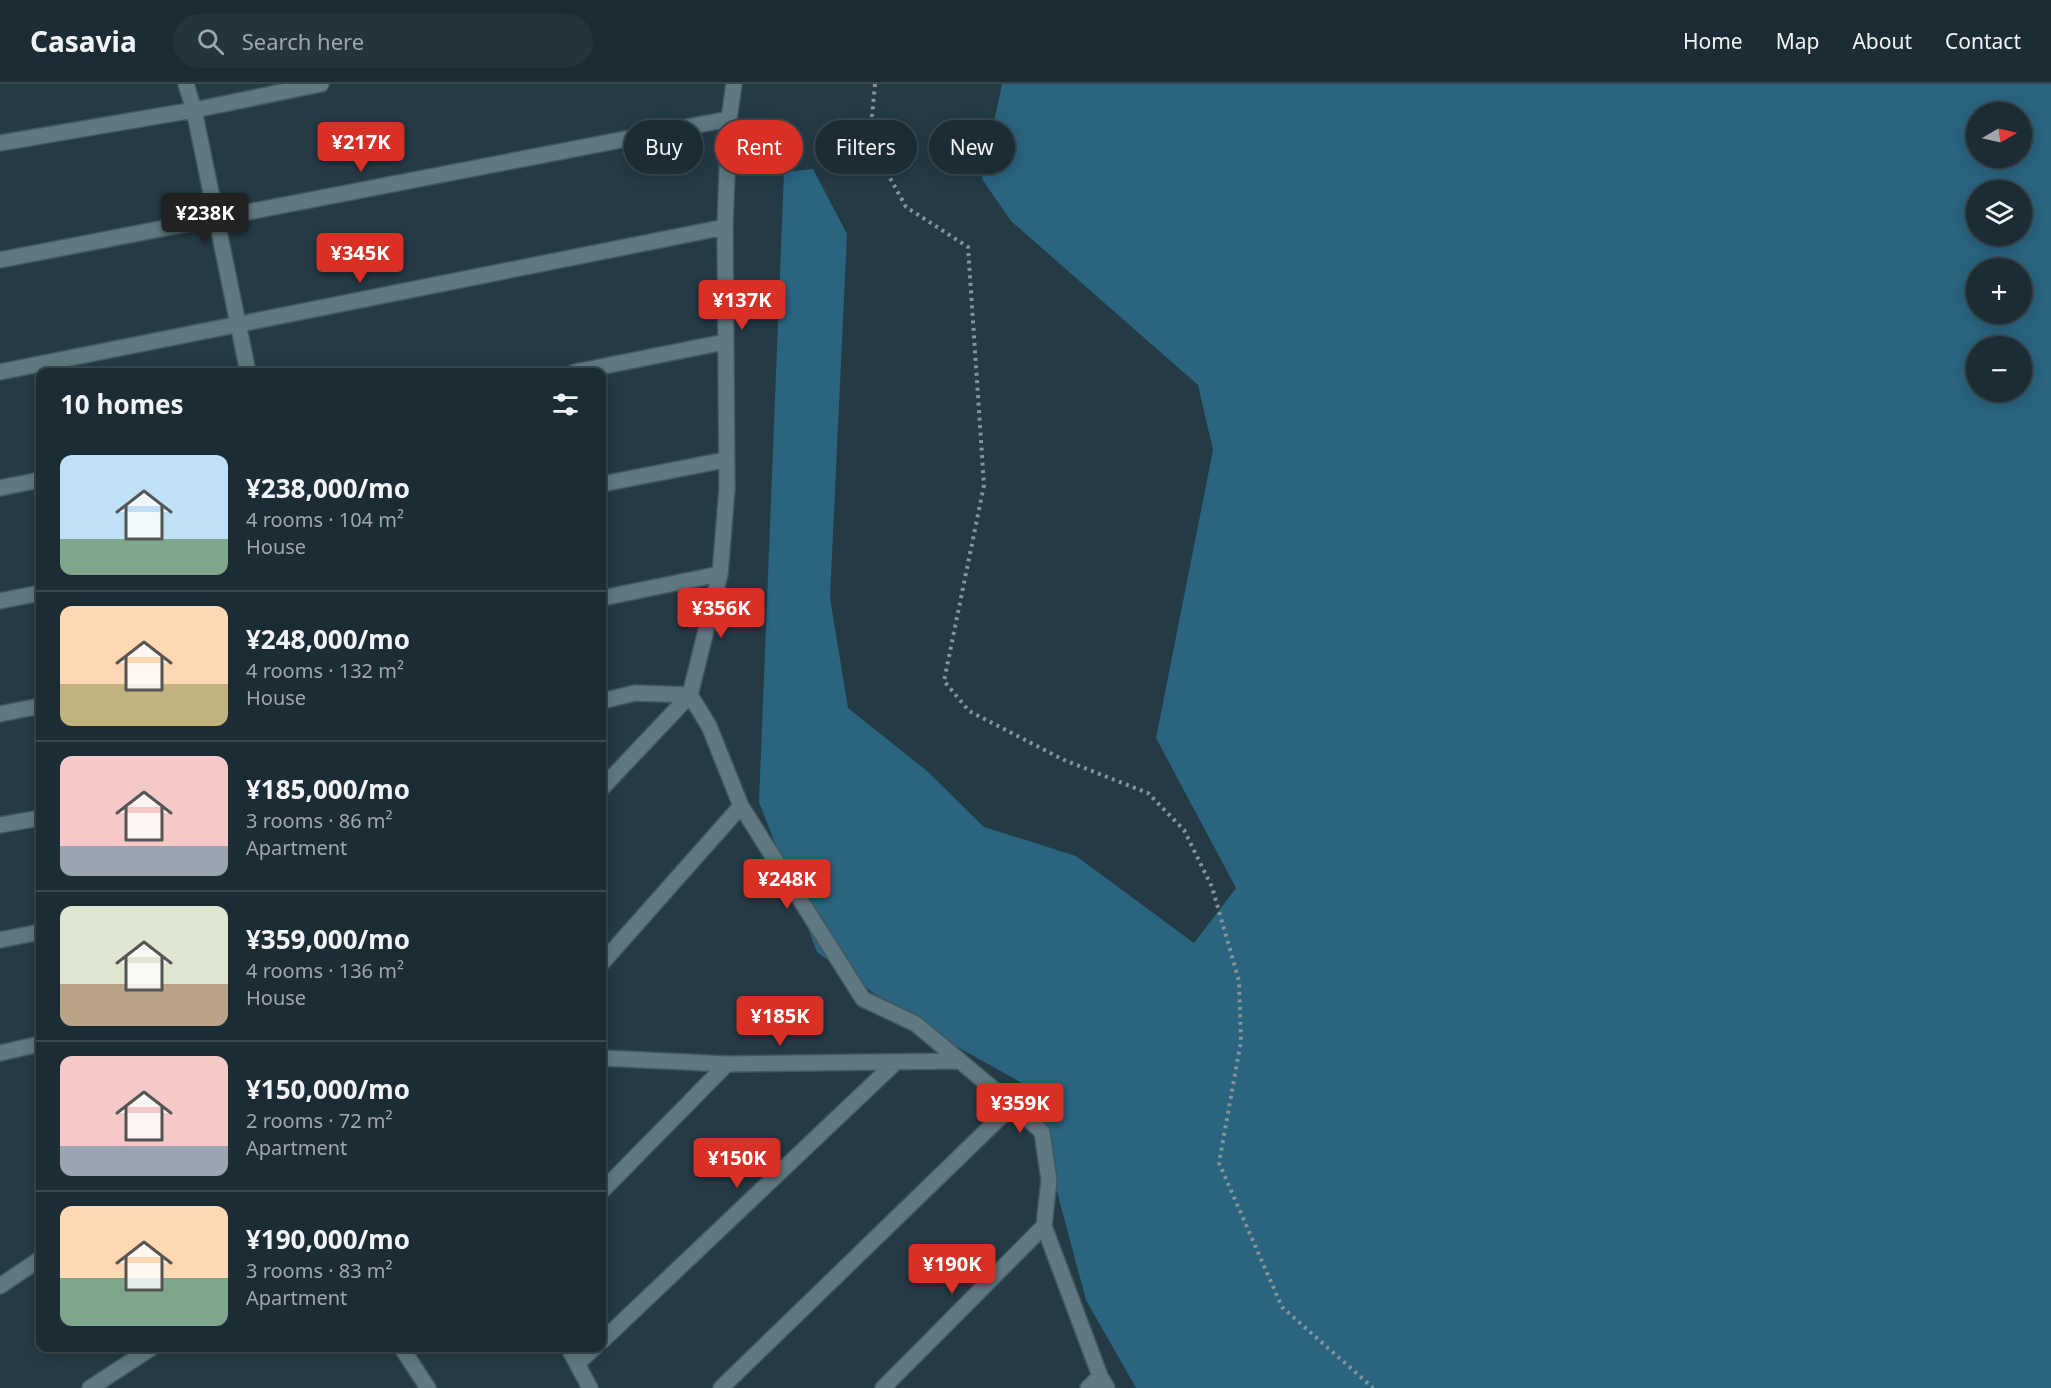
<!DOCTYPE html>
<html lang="en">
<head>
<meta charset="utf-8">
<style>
	body { margin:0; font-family:"Noto Sans",sans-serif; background:#24343c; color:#f1f3f6; height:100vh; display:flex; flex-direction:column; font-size:22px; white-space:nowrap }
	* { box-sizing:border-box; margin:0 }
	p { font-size:20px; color:#a0a7ac }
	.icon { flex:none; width:33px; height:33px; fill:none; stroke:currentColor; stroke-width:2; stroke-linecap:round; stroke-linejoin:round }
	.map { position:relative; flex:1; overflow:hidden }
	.drawer { position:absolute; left:36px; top:284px; width:570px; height:984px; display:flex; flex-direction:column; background:#1b2c34; border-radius:12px; box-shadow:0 3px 15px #0003,0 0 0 2px #39484f }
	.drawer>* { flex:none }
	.guide { position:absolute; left:624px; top:36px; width:570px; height:54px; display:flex; gap:12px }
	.needle { width:39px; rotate:81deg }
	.buttons { position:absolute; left:1966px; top:18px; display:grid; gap:12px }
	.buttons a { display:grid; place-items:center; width:66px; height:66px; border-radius:50%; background:#1b2c34; box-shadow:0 3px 15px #0003,0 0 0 2px #39484f; font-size:30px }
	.price { position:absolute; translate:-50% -51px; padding:0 14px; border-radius:6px; background:#d93025; color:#fff; font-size:20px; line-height:39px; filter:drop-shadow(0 2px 3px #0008) }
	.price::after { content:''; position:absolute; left:50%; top:36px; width:18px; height:14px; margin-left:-9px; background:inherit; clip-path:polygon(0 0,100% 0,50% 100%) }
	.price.active { background:#222; color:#fff }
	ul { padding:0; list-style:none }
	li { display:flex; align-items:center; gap:18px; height:150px; padding:0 24px }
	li+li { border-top:2px solid #39484f }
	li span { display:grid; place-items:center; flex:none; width:168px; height:120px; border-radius:12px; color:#555 }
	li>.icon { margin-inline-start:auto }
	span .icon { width:72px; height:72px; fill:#fffc; stroke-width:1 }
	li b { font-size:26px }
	h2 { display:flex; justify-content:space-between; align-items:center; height:72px; padding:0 24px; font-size:26px }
	.tag { padding:0 21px; border-radius:27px; background:#1b2c34; box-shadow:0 3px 15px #0003,0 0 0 2px #39484f; font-size:21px; line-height:54px }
	.tag.active { background:#d93025; color:#fff }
	header { display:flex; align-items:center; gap:36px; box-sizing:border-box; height:84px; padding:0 30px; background:#1b2c34; border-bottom:2px solid #39484f }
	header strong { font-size:28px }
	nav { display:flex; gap:33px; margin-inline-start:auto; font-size:21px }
	.search { width:420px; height:54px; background:#24343c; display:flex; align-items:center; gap:15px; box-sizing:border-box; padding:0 21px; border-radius:33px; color:#a0a7ac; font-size:22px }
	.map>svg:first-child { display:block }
	.forest { fill:#2a647f; fill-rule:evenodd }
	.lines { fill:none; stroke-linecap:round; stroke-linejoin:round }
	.minor-casing { stroke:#435762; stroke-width:18 }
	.path { stroke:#83949d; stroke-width:4; stroke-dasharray:3 4.5; stroke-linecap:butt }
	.minor { stroke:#5e7980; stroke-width:15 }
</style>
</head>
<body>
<header>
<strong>Casavia</strong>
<div class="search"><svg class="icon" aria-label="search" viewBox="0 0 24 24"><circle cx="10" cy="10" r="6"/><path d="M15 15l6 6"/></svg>Search here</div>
<nav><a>Home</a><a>Map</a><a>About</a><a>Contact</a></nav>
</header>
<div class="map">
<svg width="2051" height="1304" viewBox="0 0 2051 1304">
	<rect width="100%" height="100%" fill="#243a45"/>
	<path class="forest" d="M1002 0H2051V1304H1136L1086 1216 1029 1003 916 940 817 868 759 718 784 88 813 85 847 150 830 514 848 624 927 687 984 743 1076 772 1194 859 1236 804 1156 654 1213 366 1198 301 1011 137 982 95ZM1977 28H2022V74H1977ZM1977 106H2022V152H1977ZM1977 184H2022V230H1977ZM1977 262H2022V308H1977Z"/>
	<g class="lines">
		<defs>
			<path id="minor" d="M186 0 194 26 248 288
				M0 59 194 26 321 0
				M0 176 729 35
				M0 288 725 143
				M575 288 725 258
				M602 400 725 376
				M0 404 40 396
				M602 514 720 490
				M0 517 40 509
				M690 611 709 642 741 722 863 915 916 940 1022 1029 1042 1048 1049 1096 1044 1142 1100 1292 1107 1304
				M602 617 635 609 690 611
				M0 630 40 622
				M602 704 690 611 720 490 727 405 725 143 729 35 734 0
				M0 741 40 734
				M0 856 40 848
				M602 879 741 722
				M0 969 40 960
				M602 974 727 980 959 977
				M602 1107 727 980
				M0 1202 40 1175
				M602 1257 896 978
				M401 1263 428 1304
				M568 1263 590 1304
				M578 1279 595 1263
				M90 1304 153 1263
				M721 1304 1013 1021
				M883 1304 1044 1142
				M1088 1304 1100 1292"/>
		</defs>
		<use href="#minor" class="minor-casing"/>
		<path class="path" d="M875 0 872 32 884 83 906 123 968 163 984 401 944 597 969 627 1064 676 1148 709 1184 746 1212 803 1239 897 1241 957 1219 1079 1282 1223 1373 1304"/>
		<use href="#minor" class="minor"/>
	</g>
</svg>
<div class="buttons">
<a><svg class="needle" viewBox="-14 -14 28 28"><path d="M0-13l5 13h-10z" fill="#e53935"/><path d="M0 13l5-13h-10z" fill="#a0a7ac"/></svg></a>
<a><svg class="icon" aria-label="layers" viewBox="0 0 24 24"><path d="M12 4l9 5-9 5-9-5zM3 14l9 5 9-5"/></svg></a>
<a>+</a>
<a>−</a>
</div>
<b class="price" style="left:361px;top:89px">¥217K</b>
<b class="price active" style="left:205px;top:160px">¥238K</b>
<b class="price" style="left:360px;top:200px">¥345K</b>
<b class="price" style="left:742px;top:247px">¥137K</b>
<b class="price" style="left:721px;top:555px">¥356K</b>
<b class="price" style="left:787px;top:826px">¥248K</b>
<b class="price" style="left:780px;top:963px">¥185K</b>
<b class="price" style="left:1020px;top:1050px">¥359K</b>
<b class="price" style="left:737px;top:1105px">¥150K</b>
<b class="price" style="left:952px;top:1211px">¥190K</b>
<div class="guide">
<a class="tag">Buy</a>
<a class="tag active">Rent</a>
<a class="tag">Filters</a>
<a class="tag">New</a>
</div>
<section class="drawer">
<h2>10 homes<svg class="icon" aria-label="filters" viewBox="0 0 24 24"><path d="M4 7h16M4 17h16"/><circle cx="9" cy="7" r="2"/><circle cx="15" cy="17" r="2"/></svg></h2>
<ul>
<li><span style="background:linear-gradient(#bfe0f5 70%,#7fa58c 0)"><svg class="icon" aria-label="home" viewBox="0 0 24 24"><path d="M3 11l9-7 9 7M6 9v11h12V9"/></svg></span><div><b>¥238,000/mo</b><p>4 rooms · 104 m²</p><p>House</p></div></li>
<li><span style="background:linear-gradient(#ffd9b3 65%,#c2b280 0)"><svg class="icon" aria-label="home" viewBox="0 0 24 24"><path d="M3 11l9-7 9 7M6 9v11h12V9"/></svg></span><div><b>¥248,000/mo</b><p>4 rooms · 132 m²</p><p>House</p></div></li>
<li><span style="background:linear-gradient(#f6c9c9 75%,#9aa5b1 0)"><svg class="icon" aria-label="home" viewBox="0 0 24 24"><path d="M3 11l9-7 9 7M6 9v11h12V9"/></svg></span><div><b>¥185,000/mo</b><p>3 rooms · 86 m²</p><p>Apartment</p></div></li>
<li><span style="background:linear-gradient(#dfe7d0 65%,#b9a48a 0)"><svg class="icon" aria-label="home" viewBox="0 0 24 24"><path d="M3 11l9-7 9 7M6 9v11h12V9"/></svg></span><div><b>¥359,000/mo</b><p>4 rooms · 136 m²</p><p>House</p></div></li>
<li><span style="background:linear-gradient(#f6c9c9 75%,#9aa5b1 0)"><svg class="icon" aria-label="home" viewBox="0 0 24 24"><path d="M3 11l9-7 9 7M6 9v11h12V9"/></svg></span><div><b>¥150,000/mo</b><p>2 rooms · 72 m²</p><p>Apartment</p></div></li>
<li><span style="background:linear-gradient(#ffd9b3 60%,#7fa58c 0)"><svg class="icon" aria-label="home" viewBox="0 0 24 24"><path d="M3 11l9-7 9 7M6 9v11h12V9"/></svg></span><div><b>¥190,000/mo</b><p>3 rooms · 83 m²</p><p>Apartment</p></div></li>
</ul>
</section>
</div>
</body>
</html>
